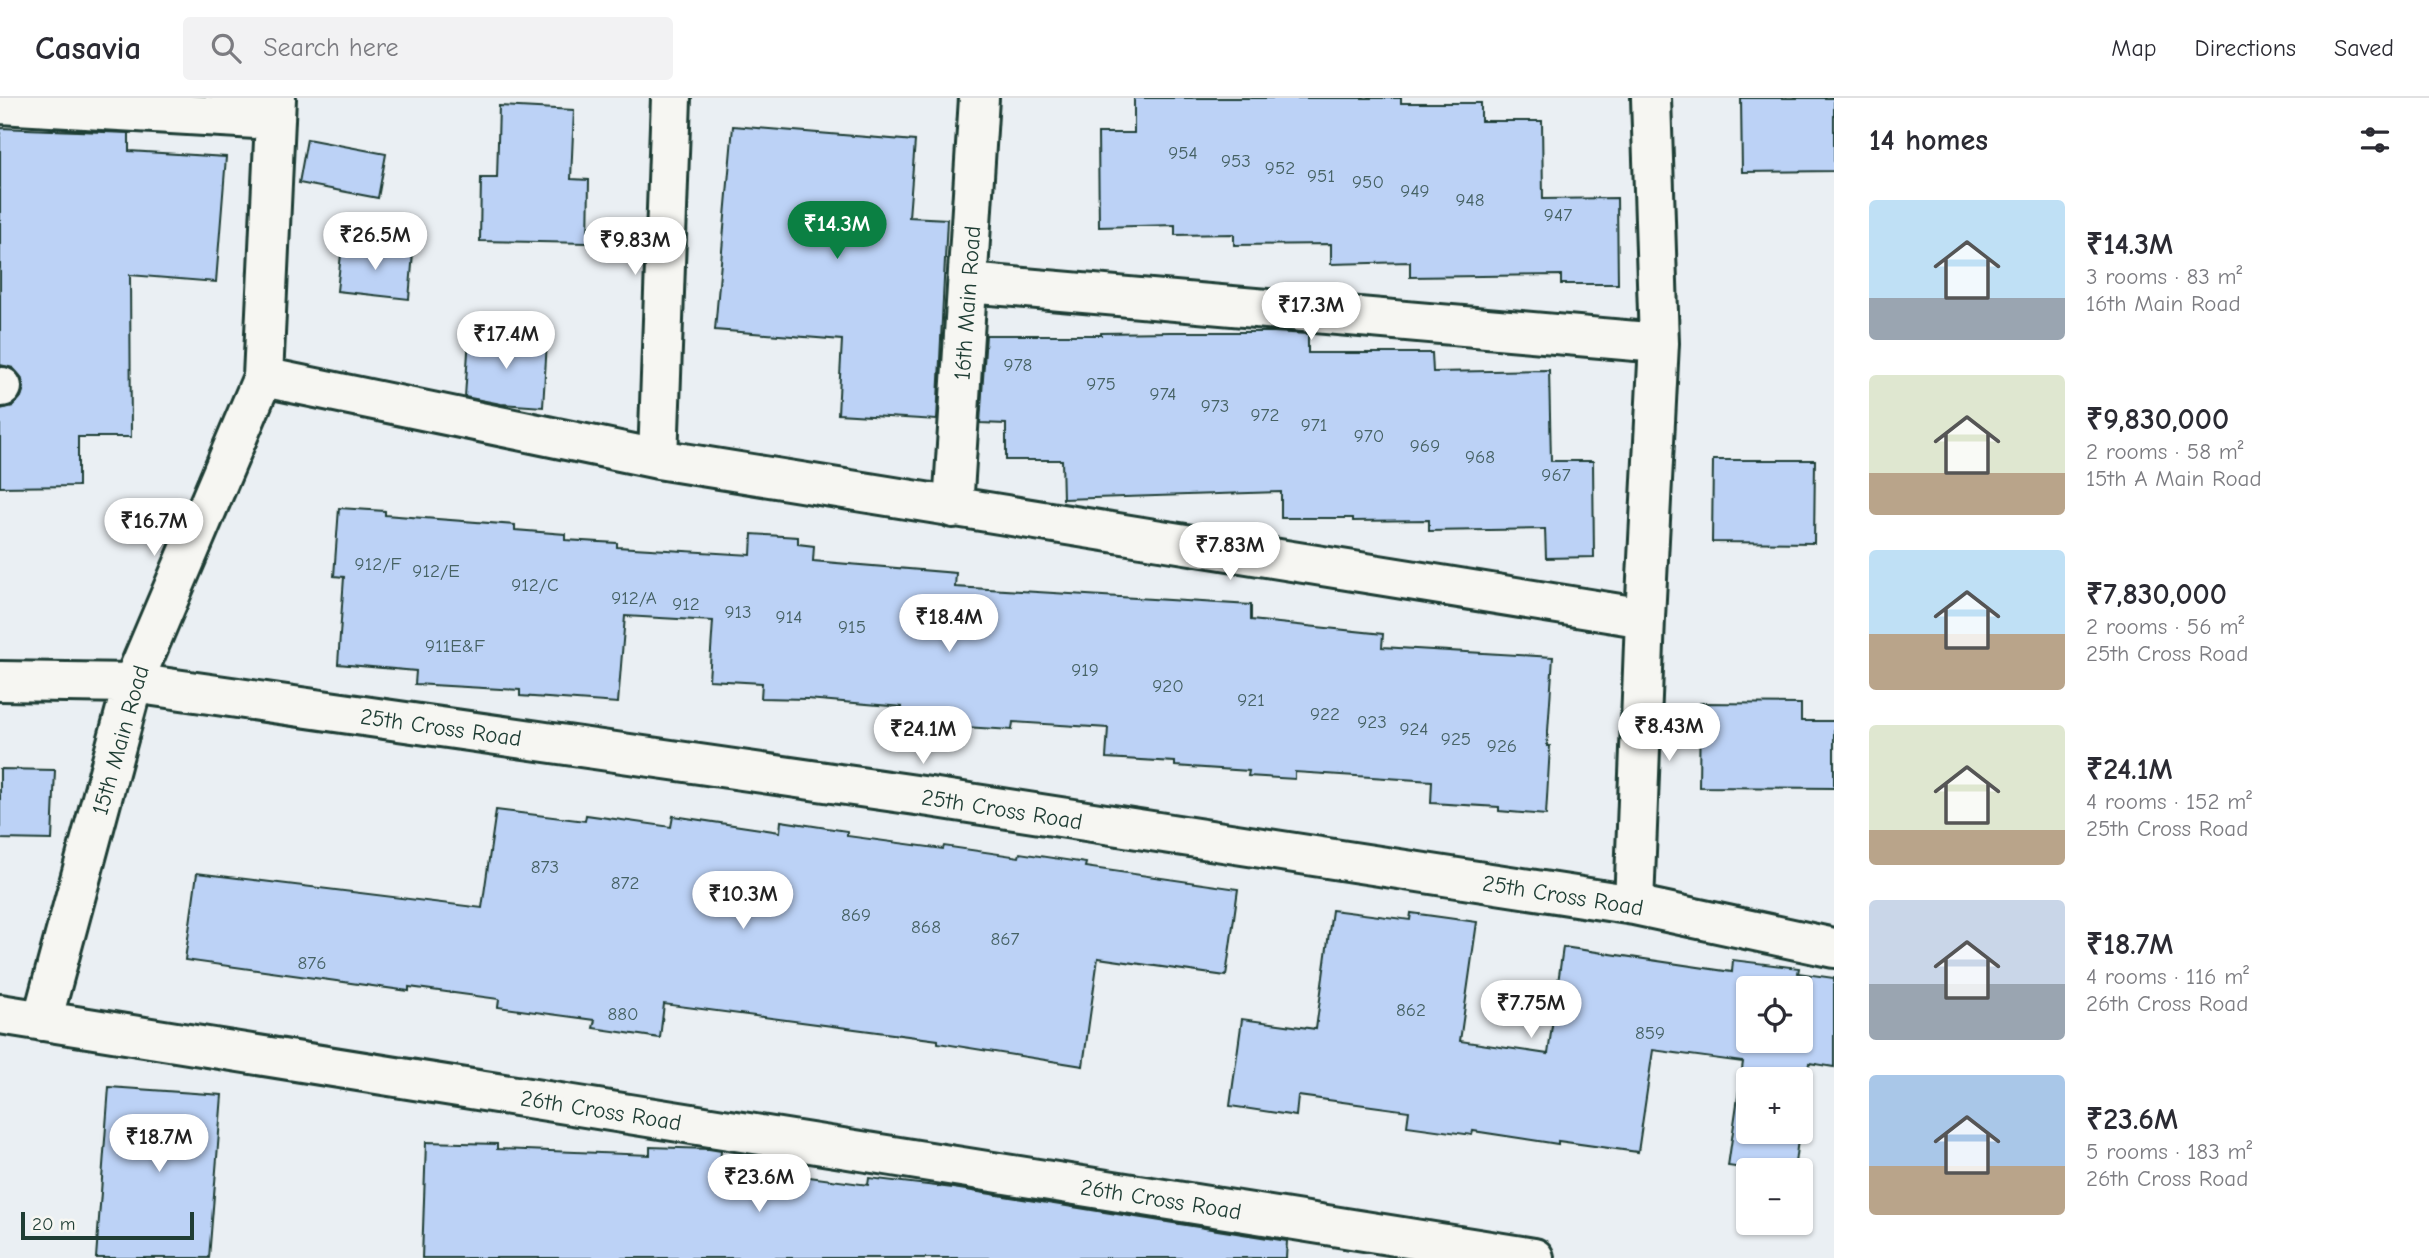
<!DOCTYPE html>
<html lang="en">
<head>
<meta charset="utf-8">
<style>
	body { margin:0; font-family:"Comic Neue",sans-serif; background:#f2f2f3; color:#2b2b33; height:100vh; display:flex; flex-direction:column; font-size:26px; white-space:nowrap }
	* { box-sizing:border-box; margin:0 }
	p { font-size:23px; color:#7c7c81 }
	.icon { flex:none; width:38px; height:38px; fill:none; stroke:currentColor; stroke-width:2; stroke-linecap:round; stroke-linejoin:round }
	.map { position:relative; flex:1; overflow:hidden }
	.side { display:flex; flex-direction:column; background:#fff; width:595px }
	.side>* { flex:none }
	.buttons { position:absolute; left:1736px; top:878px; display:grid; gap:14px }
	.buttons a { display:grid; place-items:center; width:77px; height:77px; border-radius:7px; background:#fff; box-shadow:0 2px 5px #0004; font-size:35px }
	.scale { position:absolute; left:21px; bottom:18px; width:173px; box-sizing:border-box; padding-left:7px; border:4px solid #1f3d34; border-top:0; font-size:19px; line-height:24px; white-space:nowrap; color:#1f3d34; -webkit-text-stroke:5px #f6f6f2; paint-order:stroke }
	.price { position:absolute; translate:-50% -60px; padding:0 16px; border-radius:24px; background:#fff; color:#222; font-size:23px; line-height:46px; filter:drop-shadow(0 2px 4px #0008) }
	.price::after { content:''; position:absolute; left:50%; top:42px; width:21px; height:16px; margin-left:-10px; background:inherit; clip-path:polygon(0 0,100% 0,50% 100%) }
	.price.current { background:#0b8043; color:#fff }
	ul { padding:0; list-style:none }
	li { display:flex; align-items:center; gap:21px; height:175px; padding:0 35px }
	li span { display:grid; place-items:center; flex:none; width:196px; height:140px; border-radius:7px; color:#555 }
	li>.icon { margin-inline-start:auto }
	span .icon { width:84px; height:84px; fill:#fffc; stroke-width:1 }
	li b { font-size:30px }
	h2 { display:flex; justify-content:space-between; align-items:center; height:84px; padding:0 35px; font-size:30px }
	header { display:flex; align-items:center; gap:42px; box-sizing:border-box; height:98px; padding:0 35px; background:#fff; border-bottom:2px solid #e1e1e2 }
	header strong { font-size:33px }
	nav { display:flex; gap:38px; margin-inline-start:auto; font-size:24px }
	.search { width:490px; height:63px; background:#f2f2f3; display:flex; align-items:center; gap:18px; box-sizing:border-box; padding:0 24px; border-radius:7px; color:#7c7c81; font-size:26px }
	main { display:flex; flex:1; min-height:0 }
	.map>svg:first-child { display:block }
	.building { fill:#bcd2f6; stroke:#1f3d34; stroke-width:2; fill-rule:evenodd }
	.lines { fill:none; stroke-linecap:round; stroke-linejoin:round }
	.minor-casing { stroke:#1f3d34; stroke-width:44 }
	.minor { stroke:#f6f6f2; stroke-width:38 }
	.labels { text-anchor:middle; stroke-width:7; stroke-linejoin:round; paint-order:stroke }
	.number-label { font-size:19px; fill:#466264 }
	.street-label { font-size:23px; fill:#1f3d34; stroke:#f6f6f2 }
</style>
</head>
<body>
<header>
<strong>Casavia</strong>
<div class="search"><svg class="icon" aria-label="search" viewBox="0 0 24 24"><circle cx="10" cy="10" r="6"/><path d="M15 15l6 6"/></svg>Search here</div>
<nav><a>Map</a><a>Directions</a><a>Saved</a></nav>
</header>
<main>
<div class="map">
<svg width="1834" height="1160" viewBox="0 0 1834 1160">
	<rect width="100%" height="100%" fill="#eaeff3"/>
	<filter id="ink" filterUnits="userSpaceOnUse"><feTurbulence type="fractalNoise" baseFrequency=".0143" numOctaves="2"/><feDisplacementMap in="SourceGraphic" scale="14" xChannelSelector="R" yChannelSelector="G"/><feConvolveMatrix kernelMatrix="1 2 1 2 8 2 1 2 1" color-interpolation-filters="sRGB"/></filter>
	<g filter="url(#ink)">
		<path class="building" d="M1134 0H1401V5H1481V23H1542L1543 101 1617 100 1618 186H1561V177L1410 179V164L1331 166V146L1234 147V136L1175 137V127L1099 129 1098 35H1134Z
			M1741 0H1834V73L1742 74Z
			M499 8 574 12 571 81 589 82 588 145 480 143 481 80H497Z
			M733 28 915 43 909 119 947 121 937 322 838 316 842 242 715 232Z
			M0 30 129 35V53L226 59 216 184 130 177 131 339H78V388L0 389V311L13 308 21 299 24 290 21 279 13 270 0 267Z
			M307 41 386 56 378 100 299 85Z
			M342 147 413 155 409 201 337 193Z
			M1171 234H1274L1308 236V255H1432L1433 274 1549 272 1551 363H1593L1594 459 1546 460 1545 431 1429 433V422L1353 423V420H1281V394L1063 401 1062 362H1006V326L980 325 986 237H1101V235Z
			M469 239 547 244 543 309 501 306 465 299Z
			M1713 362H1815L1814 445 1712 444Z
			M339 410 385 413V417L515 427V432L565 436V442L617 445V449L751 457 752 436 798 439V446L814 448 813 463 956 475 955 489 1251 507V522L1383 536 1382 549 1553 559 1547 648H1550L1546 717 1499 713V709L1431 705 1432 683 1295 674V681L1248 678 1249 673 1175 668V664L1106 660 1108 630 1013 624 1012 632 901 625 902 609 807 601 761 600 762 585 709 582 713 523 625 518 618 605 520 598V592L415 586 416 573 338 566 344 479 334 478Z
			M1700 605 1801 606V623H1834V690L1699 689Z
			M0 671 55 672 52 742 0 741Z
			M496 712 585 723 586 717 671 729 673 718 780 734 781 723 847 733V738L943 751 944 748 1019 759 1020 755 1086 765 1085 769 1238 791 1226 878 1098 860 1083 968 938 945V942L664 906 660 940 593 930 595 922 498 909 499 901 409 889V893L185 862 197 775 482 810Z
			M1332 812 1410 822 1411 815 1477 824 1460 943 1548 956 1563 849 1732 874 1733 862 1799 870 1798 875 1834 880V969L1809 965 1801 1022V982H1748V1034H1799L1794 1073H1763L1728 1068 1743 964 1653 952 1638 1054 1558 1043V1046L1473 1033 1472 1037 1407 1028 1409 1013 1298 998 1296 1018 1230 1008 1242 921 1316 931ZM1748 891H1801V943H1748Z
			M109 989 222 997 209 1160H96Z
			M426 1044 497 1046V1051L650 1057V1049L709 1051 721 1053 720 1067 868 1087 869 1080 953 1090 1287 1143 1286 1160H422Z"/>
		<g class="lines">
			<defs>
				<path id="minor" d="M0 6 275 22
					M968 185 1659 245
					M263 279 658 361 1645 520 1659 245 1651 0
					M0 289H2
					M658 361 671 0
					M953 410 979 0
					M0 583 133 585 930 699 1634 807 1834 850
					M1634 807 1645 520
					M0 916 1534 1160
					M42 923 133 585 263 279 276 0"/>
			</defs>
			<use href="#minor" class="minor-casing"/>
			<use href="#minor" class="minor"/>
		</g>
	</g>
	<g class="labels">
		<g class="number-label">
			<text x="1183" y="61">954</text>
			<text x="1236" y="69">953</text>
			<text x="1280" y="76">952</text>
			<text x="1321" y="84">951</text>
			<text x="1368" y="90">950</text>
			<text x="1415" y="99">949</text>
			<text x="1470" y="108">948</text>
			<text x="1558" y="123">947</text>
			<text x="1018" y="273">978</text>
			<text x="1101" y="292">975</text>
			<text x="1163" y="302">974</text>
			<text x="1215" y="314">973</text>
			<text x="1265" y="323">972</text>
			<text x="1314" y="333">971</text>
			<text x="1369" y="344">970</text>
			<text x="1425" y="354">969</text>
			<text x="1480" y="365">968</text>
			<text x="1556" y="383">967</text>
			<text x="378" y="472">912/F</text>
			<text x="436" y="479">912/E</text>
			<text x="535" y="493">912/C</text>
			<text x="634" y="506">912/A</text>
			<text x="686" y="512">912</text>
			<text x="738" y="520">913</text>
			<text x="789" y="525">914</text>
			<text x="852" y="535">915</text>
			<text x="455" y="554">911E&amp;F</text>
			<text x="1085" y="578">919</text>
			<text x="1168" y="594">920</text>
			<text x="1251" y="608">921</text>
			<text x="1325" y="622">922</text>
			<text x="1372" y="630">923</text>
			<text x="1414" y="637">924</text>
			<text x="1456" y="647">925</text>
			<text x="1502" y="654">926</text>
			<text x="545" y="775">873</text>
			<text x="625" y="791">872</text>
			<text x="856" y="823">869</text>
			<text x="926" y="835">868</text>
			<text x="1005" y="847">867</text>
			<text x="312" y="871">876</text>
			<text x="1411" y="918">862</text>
			<text x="623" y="922">880</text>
			<text x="1650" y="941">859</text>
		</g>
		<g class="street-label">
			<text transform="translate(967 205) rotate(-86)" y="8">16th Main Road</text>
			<text transform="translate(441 629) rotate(8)" y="8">25th Cross Road</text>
			<text transform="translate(120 642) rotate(-74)" y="8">15th Main Road</text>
			<text transform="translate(1002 711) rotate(9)" y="8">25th Cross Road</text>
			<text transform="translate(1563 797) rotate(9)" y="8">25th Cross Road</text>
			<text transform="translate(601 1012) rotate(9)" y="8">26th Cross Road</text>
			<text transform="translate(1161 1101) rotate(9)" y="8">26th Cross Road</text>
		</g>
	</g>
</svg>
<div class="buttons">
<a><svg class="icon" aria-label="locate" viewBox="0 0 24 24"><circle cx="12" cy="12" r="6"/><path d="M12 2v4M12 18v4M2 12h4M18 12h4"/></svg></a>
<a>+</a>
<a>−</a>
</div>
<div class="scale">20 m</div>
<b class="price current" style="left:837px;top:163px">₹14.3M</b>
<b class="price" style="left:375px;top:174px">₹26.5M</b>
<b class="price" style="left:635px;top:179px">₹9.83M</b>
<b class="price" style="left:1311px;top:244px">₹17.3M</b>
<b class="price" style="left:506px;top:273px">₹17.4M</b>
<b class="price" style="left:154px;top:460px">₹16.7M</b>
<b class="price" style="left:1230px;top:484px">₹7.83M</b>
<b class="price" style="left:949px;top:556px">₹18.4M</b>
<b class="price" style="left:1669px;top:665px">₹8.43M</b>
<b class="price" style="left:923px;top:668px">₹24.1M</b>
<b class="price" style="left:743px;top:833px">₹10.3M</b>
<b class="price" style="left:1531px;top:942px">₹7.75M</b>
<b class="price" style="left:159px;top:1076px">₹18.7M</b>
<b class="price" style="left:759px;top:1116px">₹23.6M</b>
</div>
<section class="side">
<h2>14 homes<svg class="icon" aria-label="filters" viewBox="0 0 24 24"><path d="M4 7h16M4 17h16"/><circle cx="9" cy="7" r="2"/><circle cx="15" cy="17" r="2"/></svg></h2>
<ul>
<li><span style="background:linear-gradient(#bfe0f5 70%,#9aa5b1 0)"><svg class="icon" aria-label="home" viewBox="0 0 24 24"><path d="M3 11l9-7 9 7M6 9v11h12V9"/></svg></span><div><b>₹14.3M</b><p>3 rooms · 83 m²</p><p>16th Main Road</p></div></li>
<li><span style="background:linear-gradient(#dfe7d0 70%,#b9a48a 0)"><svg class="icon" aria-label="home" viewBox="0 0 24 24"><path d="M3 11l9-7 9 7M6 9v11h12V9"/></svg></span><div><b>₹9,830,000</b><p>2 rooms · 58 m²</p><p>15th A Main Road</p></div></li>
<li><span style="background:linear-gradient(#bfe0f5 60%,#b9a48a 0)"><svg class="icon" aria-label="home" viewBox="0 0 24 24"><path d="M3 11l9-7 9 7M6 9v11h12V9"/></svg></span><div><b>₹7,830,000</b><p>2 rooms · 56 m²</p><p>25th Cross Road</p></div></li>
<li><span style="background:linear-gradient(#dfe7d0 75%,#b9a48a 0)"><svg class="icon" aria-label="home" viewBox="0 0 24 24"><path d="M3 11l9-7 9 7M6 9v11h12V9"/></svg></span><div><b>₹24.1M</b><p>4 rooms · 152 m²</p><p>25th Cross Road</p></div></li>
<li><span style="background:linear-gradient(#c9d6e8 60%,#9aa5b1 0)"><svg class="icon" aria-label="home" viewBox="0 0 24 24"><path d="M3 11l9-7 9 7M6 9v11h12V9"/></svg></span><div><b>₹18.7M</b><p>4 rooms · 116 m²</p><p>26th Cross Road</p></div></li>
<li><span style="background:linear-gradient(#a9c7e8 65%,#b9a48a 0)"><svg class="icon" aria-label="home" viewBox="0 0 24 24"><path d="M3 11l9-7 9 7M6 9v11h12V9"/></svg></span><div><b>₹23.6M</b><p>5 rooms · 183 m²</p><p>26th Cross Road</p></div></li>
</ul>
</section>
</main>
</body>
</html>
